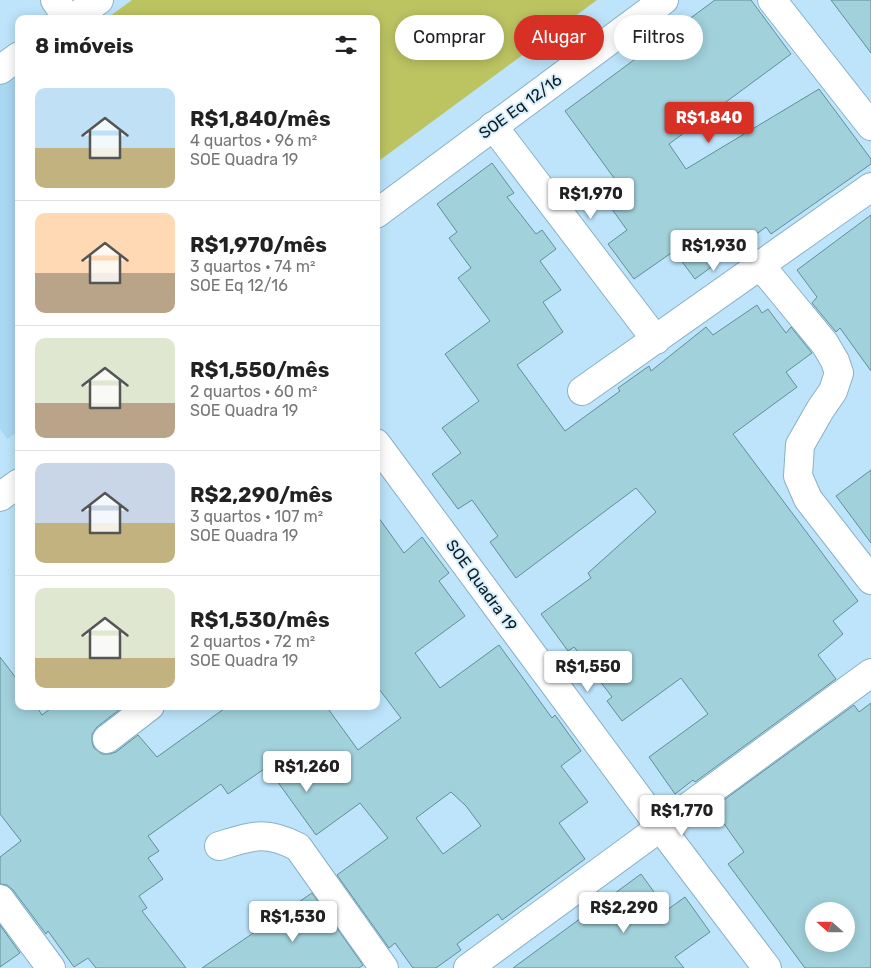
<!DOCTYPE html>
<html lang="pt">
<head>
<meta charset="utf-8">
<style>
	body { margin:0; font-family:Rubik,sans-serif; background:#f6f6f6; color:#222; height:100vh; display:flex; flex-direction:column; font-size:19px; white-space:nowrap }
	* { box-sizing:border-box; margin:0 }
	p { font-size:16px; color:#767676 }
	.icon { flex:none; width:28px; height:28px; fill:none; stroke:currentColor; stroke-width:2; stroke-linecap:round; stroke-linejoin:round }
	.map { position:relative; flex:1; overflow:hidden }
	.panel { position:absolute; left:15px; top:15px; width:365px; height:695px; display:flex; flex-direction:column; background:#fff; border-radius:10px; box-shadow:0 2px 12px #0003 }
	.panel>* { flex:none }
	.hud { position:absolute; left:395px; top:15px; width:400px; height:45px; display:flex; gap:10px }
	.needle { width:32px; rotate:291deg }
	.tools { position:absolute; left:805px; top:902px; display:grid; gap:10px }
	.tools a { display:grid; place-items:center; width:50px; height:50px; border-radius:50%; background:#fff; box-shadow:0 2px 12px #0003; font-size:25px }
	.price { position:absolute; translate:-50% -42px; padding:0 11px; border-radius:5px; background:#fff; color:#222; font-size:16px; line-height:32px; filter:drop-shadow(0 1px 2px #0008) }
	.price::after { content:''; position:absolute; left:50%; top:30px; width:15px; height:11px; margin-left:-8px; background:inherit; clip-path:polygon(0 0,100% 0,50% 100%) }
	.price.selected { background:#d93025; color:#fff }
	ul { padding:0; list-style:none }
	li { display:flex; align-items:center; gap:15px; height:125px; padding:0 20px }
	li+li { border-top:1px solid #e0e0e0 }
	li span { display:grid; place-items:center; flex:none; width:140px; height:100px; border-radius:10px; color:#555 }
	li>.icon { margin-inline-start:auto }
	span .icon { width:60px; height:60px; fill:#fffc; stroke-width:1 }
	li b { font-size:21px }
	h2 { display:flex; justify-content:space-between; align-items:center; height:60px; padding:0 20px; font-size:21px }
	.tag { padding:0 18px; border-radius:22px; background:#fff; box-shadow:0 2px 12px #0003; font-size:18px; line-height:45px }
	.tag.selected { background:#d93025; color:#fff }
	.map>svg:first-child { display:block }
	.built { fill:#aad8f3 }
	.green { fill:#bcc462 }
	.building { fill:#a1d1db; stroke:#618e98; fill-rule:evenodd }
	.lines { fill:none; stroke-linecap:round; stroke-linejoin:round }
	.street-casing { stroke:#8ab0c5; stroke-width:30 }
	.secondary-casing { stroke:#8ab0c5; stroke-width:30 }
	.street { stroke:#fff; stroke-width:28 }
	.secondary { stroke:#fff; stroke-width:28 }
	.labels { text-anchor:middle; stroke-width:4; stroke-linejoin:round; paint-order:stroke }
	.street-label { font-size:16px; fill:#0c1b23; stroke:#d7effc }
</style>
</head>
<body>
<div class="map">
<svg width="871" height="968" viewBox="0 0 871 968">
	<rect width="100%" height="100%" fill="#bde4fb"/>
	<path class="built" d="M19 71V431L7 439 0 429V85Z"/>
	<path class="green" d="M132 0H597L376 163V19H106Z"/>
	<path class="building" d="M715 0H751L791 54 669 144 686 169 819 89 871 159V164L771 234 766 227 695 279 674 251 634 279 608 244 627 230 601 194 617 182 565 111Z
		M831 0H871V53Z
		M492 163 514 193 507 197 536 234 542 230 556 249 540 261 561 290 543 302 563 332 517 365 565 431 620 391 618 388 649 366 651 371 706 327 713 335 757 305 762 313 768 309 786 333 791 327 812 353 786 372 797 387 733 434 858 601 833 621 843 634 818 655 836 679 695 782 693 780 675 794 649 757 708 714 681 678 622 721 607 701 612 697 574 647 568 651 541 614 591 578 588 573 656 512 636 488 516 578 490 542 498 536 472 500 458 509 432 474 461 453 442 428 479 401 445 354 490 321 458 278 471 268 449 238 457 232 437 204Z
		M871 215V371L840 328 836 332 812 303 817 297 797 270Z
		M871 470V543L836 496Z
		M376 514 404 553 422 537 449 573 439 581 465 616 415 653 440 688 499 645 552 718 555 715 581 751 561 766 588 802 559 823 585 859 502 920 498 914 457 944 461 950 436 968H413L395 943 389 948 337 875 388 838 360 803 316 835 267 767 228 794 221 784 148 836 159 851 148 858 163 879 139 896 147 908 142 911 186 968H96L88 958 74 967 48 931 46 934 13 890 7 885 0 884V857L21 841 0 814V657L19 682V706H36L42 715 54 706H115L119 710 97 727 92 734V742L94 748 102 754H110L116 752 138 735 157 757 228 706H326L358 750 401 718 376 685ZM451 792 466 806 481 826 443 854 416 818Z
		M871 703V968H805L728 864 744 852 713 808 854 705 859 712ZM814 911H846V944H814Z
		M641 874 667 910 685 897 710 932 675 957 684 968H513Z
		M312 893 363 965 359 968H202Z
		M0 925 20 953 0 967Z"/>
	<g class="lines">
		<defs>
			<path id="street" d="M55 0 68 19
				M772 0 871 126
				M493 126 656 340
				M760 265 825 344 835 361 839 373 833 391 820 410 800 445 798 476 808 499 871 580
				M582 391 871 187
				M376 443 660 827 767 968
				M107 739 150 706
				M219 846C252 836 265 830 298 847L384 968
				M0 899 51 968
				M468 968 871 673"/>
			<path id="secondary" d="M72 19 99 0
				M0 70 19 56
				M376 214 664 0
				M0 497 19 483"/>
		</defs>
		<use href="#street" class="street-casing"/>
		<use href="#secondary" class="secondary-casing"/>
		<use href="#street" class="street"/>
		<use href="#secondary" class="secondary"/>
	</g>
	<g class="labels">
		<g class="street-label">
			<text transform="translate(520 106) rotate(-36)" y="6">SOE Eq 12/16</text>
			<text transform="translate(482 585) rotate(54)" y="6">SOE Quadra 19</text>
		</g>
	</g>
</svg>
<div class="tools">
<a><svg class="needle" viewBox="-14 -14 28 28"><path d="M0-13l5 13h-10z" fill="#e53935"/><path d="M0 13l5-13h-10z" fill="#767676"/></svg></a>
</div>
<b class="price selected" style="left:709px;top:144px">R$1,840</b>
<b class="price" style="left:591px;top:220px">R$1,970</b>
<b class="price" style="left:714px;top:272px">R$1,930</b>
<b class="price" style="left:588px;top:693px">R$1,550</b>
<b class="price" style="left:307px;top:793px">R$1,260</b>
<b class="price" style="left:682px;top:837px">R$1,770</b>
<b class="price" style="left:624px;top:934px">R$2,290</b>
<b class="price" style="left:293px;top:943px">R$1,530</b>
<div class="hud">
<a class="tag">Comprar</a>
<a class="tag selected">Alugar</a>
<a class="tag">Filtros</a>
</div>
<section class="panel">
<h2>8 imóveis<svg class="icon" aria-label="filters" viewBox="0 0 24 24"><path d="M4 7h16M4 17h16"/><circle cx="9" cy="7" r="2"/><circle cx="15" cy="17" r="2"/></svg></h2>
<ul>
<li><span style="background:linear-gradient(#bfe0f5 60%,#c2b280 0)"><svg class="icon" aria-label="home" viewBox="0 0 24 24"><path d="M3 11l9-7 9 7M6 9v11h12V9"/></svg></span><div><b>R$1,840/mês</b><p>4 quartos · 96 m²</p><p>SOE Quadra 19</p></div></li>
<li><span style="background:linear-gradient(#ffd9b3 60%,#b9a48a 0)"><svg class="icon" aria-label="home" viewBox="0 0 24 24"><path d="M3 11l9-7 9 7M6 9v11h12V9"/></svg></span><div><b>R$1,970/mês</b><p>3 quartos · 74 m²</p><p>SOE Eq 12/16</p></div></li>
<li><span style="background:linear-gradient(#dfe7d0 65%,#b9a48a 0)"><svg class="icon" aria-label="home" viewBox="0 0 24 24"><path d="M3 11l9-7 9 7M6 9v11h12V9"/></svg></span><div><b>R$1,550/mês</b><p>2 quartos · 60 m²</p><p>SOE Quadra 19</p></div></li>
<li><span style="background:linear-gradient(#c9d6e8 60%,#c2b280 0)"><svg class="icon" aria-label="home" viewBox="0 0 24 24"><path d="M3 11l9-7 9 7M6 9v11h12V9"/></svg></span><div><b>R$2,290/mês</b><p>3 quartos · 107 m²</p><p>SOE Quadra 19</p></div></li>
<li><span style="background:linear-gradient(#dfe7d0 70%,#c2b280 0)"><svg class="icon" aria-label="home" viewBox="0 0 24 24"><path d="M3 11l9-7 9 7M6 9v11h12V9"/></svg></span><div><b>R$1,530/mês</b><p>2 quartos · 72 m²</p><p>SOE Quadra 19</p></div></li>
</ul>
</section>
</div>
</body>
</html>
